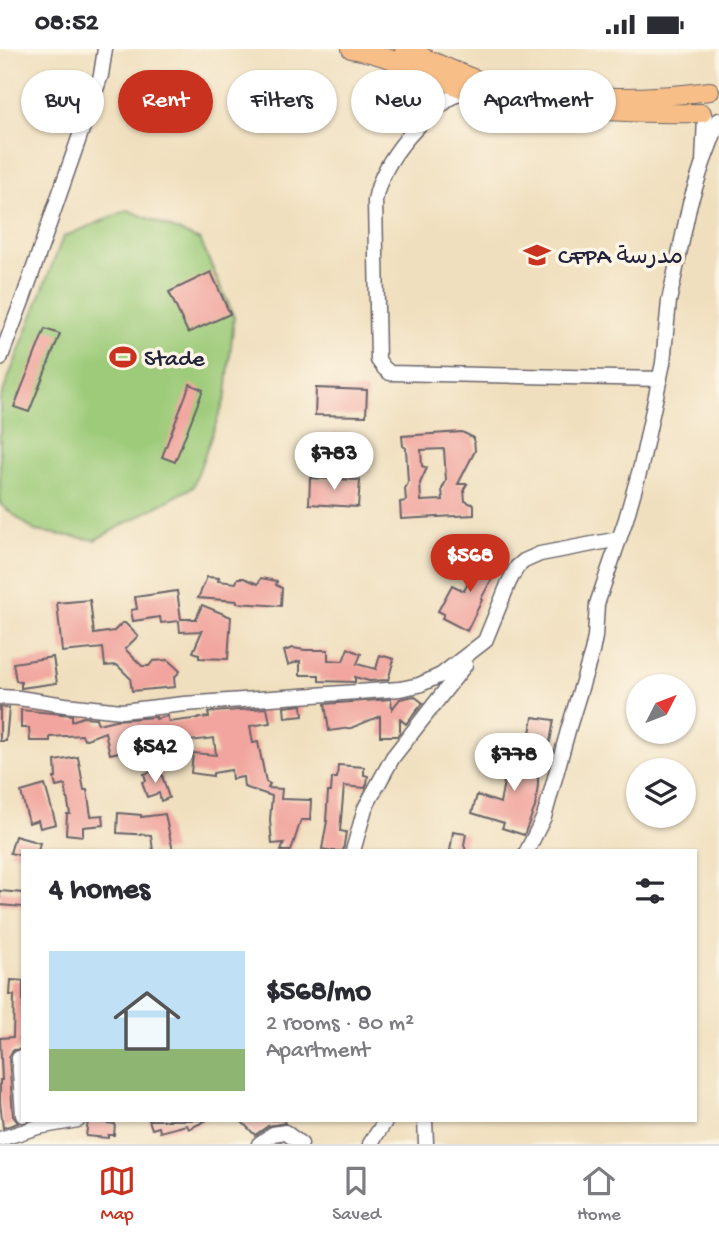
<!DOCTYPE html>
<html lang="en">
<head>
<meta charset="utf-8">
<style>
	body { margin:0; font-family:"Gochi Hand","Playpen Sans Arabic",sans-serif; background:#f2f2f3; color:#2b2b33; height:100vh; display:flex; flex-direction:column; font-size:26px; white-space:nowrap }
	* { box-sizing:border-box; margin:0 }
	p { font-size:23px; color:#7c7c81 }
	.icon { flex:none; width:38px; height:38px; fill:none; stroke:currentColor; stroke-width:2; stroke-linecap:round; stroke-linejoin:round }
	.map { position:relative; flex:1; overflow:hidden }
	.drawer { position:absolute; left:21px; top:800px; width:676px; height:273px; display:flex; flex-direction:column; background:#fff; border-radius:0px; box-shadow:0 2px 5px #0004 }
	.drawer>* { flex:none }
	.banner { position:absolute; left:21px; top:21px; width:677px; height:63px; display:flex; gap:14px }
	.needle { width:46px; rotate:48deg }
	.fabs { position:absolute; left:626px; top:625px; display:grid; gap:14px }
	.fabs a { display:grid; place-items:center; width:70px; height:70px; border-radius:50%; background:#fff; box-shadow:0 2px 5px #0004; font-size:35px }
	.price { position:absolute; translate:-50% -60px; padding:0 16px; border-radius:24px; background:#fff; color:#222; font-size:23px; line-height:46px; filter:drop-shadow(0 2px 4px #0008) }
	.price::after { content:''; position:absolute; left:50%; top:42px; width:21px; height:16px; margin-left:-10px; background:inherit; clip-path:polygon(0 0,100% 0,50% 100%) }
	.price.active { background:#c8321e; color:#fff }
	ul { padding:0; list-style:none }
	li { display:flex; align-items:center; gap:21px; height:175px; padding:0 28px }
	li+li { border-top:2px solid #e1e1e2 }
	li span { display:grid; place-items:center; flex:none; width:196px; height:140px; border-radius:0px; color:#555 }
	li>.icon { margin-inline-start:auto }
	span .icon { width:84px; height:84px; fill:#fffc; stroke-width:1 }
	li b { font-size:30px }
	h2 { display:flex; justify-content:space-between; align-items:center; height:84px; padding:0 28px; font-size:30px }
	.chip { padding:0 24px; border-radius:32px; background:#fff; box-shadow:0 2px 5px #0004; font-size:24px; line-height:63px }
	.chip.active { background:#c8321e; color:#fff }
	.status { display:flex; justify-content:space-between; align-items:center; height:49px; padding:0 35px; background:#fff; direction:ltr }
	.status svg { height:19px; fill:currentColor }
	.dock { display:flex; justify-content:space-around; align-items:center; height:98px; border-top:2px solid #e1e1e2; background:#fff; font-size:19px; color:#7c7c81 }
	.dock a { display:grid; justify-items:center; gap:4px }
	.dock .active { color:#c8321e }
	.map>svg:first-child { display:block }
	.green { fill:#9dcb79; stroke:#60765a; stroke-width:2 }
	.building { fill:#f1a59e; fill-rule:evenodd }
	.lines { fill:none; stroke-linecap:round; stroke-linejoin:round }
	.minor-casing { stroke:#6a6469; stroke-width:17 }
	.major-casing { stroke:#6a6469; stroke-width:20 }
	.minor { stroke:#fff; stroke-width:14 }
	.major { stroke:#f7be88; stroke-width:18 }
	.labels { text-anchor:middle; stroke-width:7; stroke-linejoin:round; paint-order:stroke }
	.poi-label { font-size:24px; fill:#22223b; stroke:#fcf5e5; text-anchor:start }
</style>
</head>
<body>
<div class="status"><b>08:52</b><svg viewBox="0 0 49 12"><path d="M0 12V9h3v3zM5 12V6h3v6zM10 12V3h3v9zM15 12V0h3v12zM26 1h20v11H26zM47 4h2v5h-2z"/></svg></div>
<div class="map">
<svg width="719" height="1095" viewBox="0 0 719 1095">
	<rect width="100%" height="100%" fill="#fcf5e5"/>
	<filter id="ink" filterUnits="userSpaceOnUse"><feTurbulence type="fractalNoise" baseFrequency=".0143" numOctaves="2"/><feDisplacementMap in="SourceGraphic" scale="14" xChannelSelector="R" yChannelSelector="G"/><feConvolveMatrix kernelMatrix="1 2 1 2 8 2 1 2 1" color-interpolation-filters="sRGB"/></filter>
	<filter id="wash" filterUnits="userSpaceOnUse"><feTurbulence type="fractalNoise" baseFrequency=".00686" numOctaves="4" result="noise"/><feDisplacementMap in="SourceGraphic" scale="28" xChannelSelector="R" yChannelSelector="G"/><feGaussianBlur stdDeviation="1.57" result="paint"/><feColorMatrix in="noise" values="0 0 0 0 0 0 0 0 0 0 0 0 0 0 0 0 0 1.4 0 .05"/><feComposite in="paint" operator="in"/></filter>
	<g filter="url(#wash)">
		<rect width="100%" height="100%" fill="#f0dfbe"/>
		<path class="green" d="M128 161 200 191 234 268 226 347 193 438 95 491 35 482 0 455V351L63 188Z"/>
		<g id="blocks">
			<path class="building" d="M211 223 230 265 188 284 169 243Z
				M45 280 60 285 29 363 14 358Z
				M190 335 203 341 175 413 162 408Z
				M316 339 367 341 366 367 315 366Z
				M462 383 474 389 475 402 458 435H467L464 440 465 452 474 456V466L401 470 400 453 406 452 405 440 408 434 406 399 403 397 402 387ZM444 400 446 432 442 440 443 451 421 452 420 434 427 419 422 417 421 401Z
				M334 384 362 387 360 413 334 411V402H329L330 390 333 391Z
				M310 429 360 431 358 458 309 455Z
				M485 502 502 511 481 550 482 551 467 582 442 569 444 565 438 562 452 536 464 542Z
				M207 528 219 529 218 532 236 534 238 529H244L258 535 261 529 277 532 276 536 282 539 281 557 237 554V552L198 549Z
				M177 542 181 570H196L202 556 231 568 228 610 199 609V605L193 603 202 582 180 583 179 572 161 574 160 568 133 572 131 561 137 560 135 548Z
				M90 551 94 585 114 582 122 574H125L138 587 125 600 142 617H149L153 612 168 611 180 622 174 629 175 638 132 642 130 629 117 616 105 617 103 599 62 603 57 554Z
				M293 599 305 601H328V611L343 612 348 599 361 605 357 615 376 620 380 606 394 610 388 631 369 632 355 628V633L319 632V626H300V612L288 616 284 602Z
				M53 608 57 634 21 639V633L16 632 13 614Z
				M414 647 423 654 406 675 400 670V683L397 687H380V667L351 679 329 682 325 655 391 650 392 660 400 650Z
				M302 656 303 667 285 669 284 658Z
				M0 658 9 659 6 692H0Z
				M267 659 270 674 250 677 253 694 258 693 266 733 270 735 268 739 282 740 281 750 311 751 310 771H301L291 802H281L284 794 272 795 270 771 272 747 244 738 243 728 232 730 231 721 213 724V727L191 724 193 704 216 706 214 689 175 694 174 686 154 692 156 697H154V700L149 702 150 707 140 710 137 699 110 705 105 683 84 691 82 686 50 688V692H30L29 679H21V661L72 666V672L83 668 96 669 98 675 115 671 156 668V670L167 667 169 673 209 668 208 664 213 663Z
				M533 668 554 671 550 693 529 689Z
				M519 700H528V708H544L546 715 538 717V736L535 758 524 786 502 779 504 774 472 764 477 746 500 754 506 722 490 719 492 710 510 714V708L519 709Z
				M78 708 84 741H87L91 767 103 766 104 776 83 778V787L66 785 67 765H70L65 736 56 738 54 729H56L55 712Z
				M338 716 364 718V726L368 727 367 735 365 739 344 737 340 782 346 783 343 802H330L322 800 327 772H326L328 743H331L332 729H337Z
				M160 720 169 749 161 752 159 744 147 748 142 733 146 732 144 725Z
				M45 736 56 775 40 779 38 771 29 774 21 743Z
				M118 764 141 766V768L165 765 173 802H153L151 786 117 784Z
				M453 783 466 785 464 796 466 802H450Z
				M15 787 40 794 38 802H23V807L10 804Z
				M0 842 23 844V858L0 856Z
				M11 931 23 932V963L20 990H23V1000L14 1001 11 1004 9 1009 13 1067 18 1074 3 1079 0 1053V1031H2L0 989 13 988 14 946H10Z
				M149 1071H207L189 1080 187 1076 160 1083 159 1078 152 1080Z
				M240 1071H283L285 1074 268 1077 255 1086Z
				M88 1072 115 1075 114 1086H108V1089L86 1087Z"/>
		</g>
	</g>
	<g filter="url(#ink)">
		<use href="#blocks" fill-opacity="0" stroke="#6a6469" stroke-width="2"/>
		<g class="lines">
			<defs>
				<path id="minor" d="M465 40C428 61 382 108 375 152L378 311 384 319 390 324 660 330
					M705 68 703 114 719 71
					M0 310 24 247 101 26 105 0
					M0 648 19 649 65 656 122 662 184 655 400 640 419 636 441 626 485 592 509 533 517 518 524 512 540 505 619 490
					M353 802 365 759 393 708 465 616
					M527 802 544 768 548 754 569 678 592 603 595 588 597 555 626 470 641 417 663 314 669 252 690 154 703 114
					M19 1009 23 1066
					M425 1071 426 1095
					M0 1090 38 1078 78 1071
					M259 1095 273 1085 285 1083 301 1095
					M370 1095 386 1071"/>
				<path id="major" d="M351 0C397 7 438 32 482 47 511 56 543 57 573 60 616 63 659 65 702 64
					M404 0C431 11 457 24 484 33 506 39 530 42 554 45 606 50 658 49 710 42"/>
			</defs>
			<use href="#minor" class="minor-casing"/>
			<use href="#major" class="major-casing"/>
			<use href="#minor" class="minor"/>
			<use href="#major" class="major"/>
		</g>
	</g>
	<defs>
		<symbol id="university-bare" viewBox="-9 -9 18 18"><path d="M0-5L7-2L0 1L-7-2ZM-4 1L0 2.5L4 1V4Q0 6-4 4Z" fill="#c8321e" stroke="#fcf5e5" stroke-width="2.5" paint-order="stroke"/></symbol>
		<symbol id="stadium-bare" viewBox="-9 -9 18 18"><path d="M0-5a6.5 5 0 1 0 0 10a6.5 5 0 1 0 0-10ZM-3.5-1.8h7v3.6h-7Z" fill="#c8321e" stroke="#fcf5e5" stroke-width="2.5" paint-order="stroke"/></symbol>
	</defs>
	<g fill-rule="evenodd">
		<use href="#university-bare" x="518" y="187" width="38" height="38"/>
		<use href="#stadium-bare" x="104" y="289" width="38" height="38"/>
	</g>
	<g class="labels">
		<g class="poi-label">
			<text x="558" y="214">CFPA مدرسة</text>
			<text x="144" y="316">Stade</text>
		</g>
	</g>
</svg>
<div class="fabs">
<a><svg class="needle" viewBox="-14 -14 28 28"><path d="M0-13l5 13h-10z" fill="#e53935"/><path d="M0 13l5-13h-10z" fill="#7c7c81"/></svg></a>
<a><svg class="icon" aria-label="layers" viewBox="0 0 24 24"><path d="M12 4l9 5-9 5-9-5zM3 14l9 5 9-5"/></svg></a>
</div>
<b class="price" style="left:334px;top:443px">$783</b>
<b class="price active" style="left:470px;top:545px">$568</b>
<b class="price" style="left:155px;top:736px">$542</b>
<b class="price" style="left:514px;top:744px">$778</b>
<div class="banner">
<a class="chip">Buy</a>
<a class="chip active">Rent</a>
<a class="chip">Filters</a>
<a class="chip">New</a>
<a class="chip">Apartment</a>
</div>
<section class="drawer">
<h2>4 homes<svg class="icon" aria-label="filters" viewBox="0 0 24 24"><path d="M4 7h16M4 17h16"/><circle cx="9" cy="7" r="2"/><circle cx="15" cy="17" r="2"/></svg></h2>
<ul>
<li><span style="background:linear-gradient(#bfe0f5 70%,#8fb573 0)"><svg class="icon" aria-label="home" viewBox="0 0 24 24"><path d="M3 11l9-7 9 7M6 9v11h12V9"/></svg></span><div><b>$568/mo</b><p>2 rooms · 80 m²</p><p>Apartment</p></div></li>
</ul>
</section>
</div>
<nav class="dock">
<a class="active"><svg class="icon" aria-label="map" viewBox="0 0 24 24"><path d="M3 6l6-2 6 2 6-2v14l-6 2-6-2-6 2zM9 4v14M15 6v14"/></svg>Map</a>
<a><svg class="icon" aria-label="saved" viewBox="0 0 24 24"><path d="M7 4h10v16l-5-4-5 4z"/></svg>Saved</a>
<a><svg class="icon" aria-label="home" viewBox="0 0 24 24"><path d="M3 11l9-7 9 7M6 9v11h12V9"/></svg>Home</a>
</nav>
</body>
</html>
